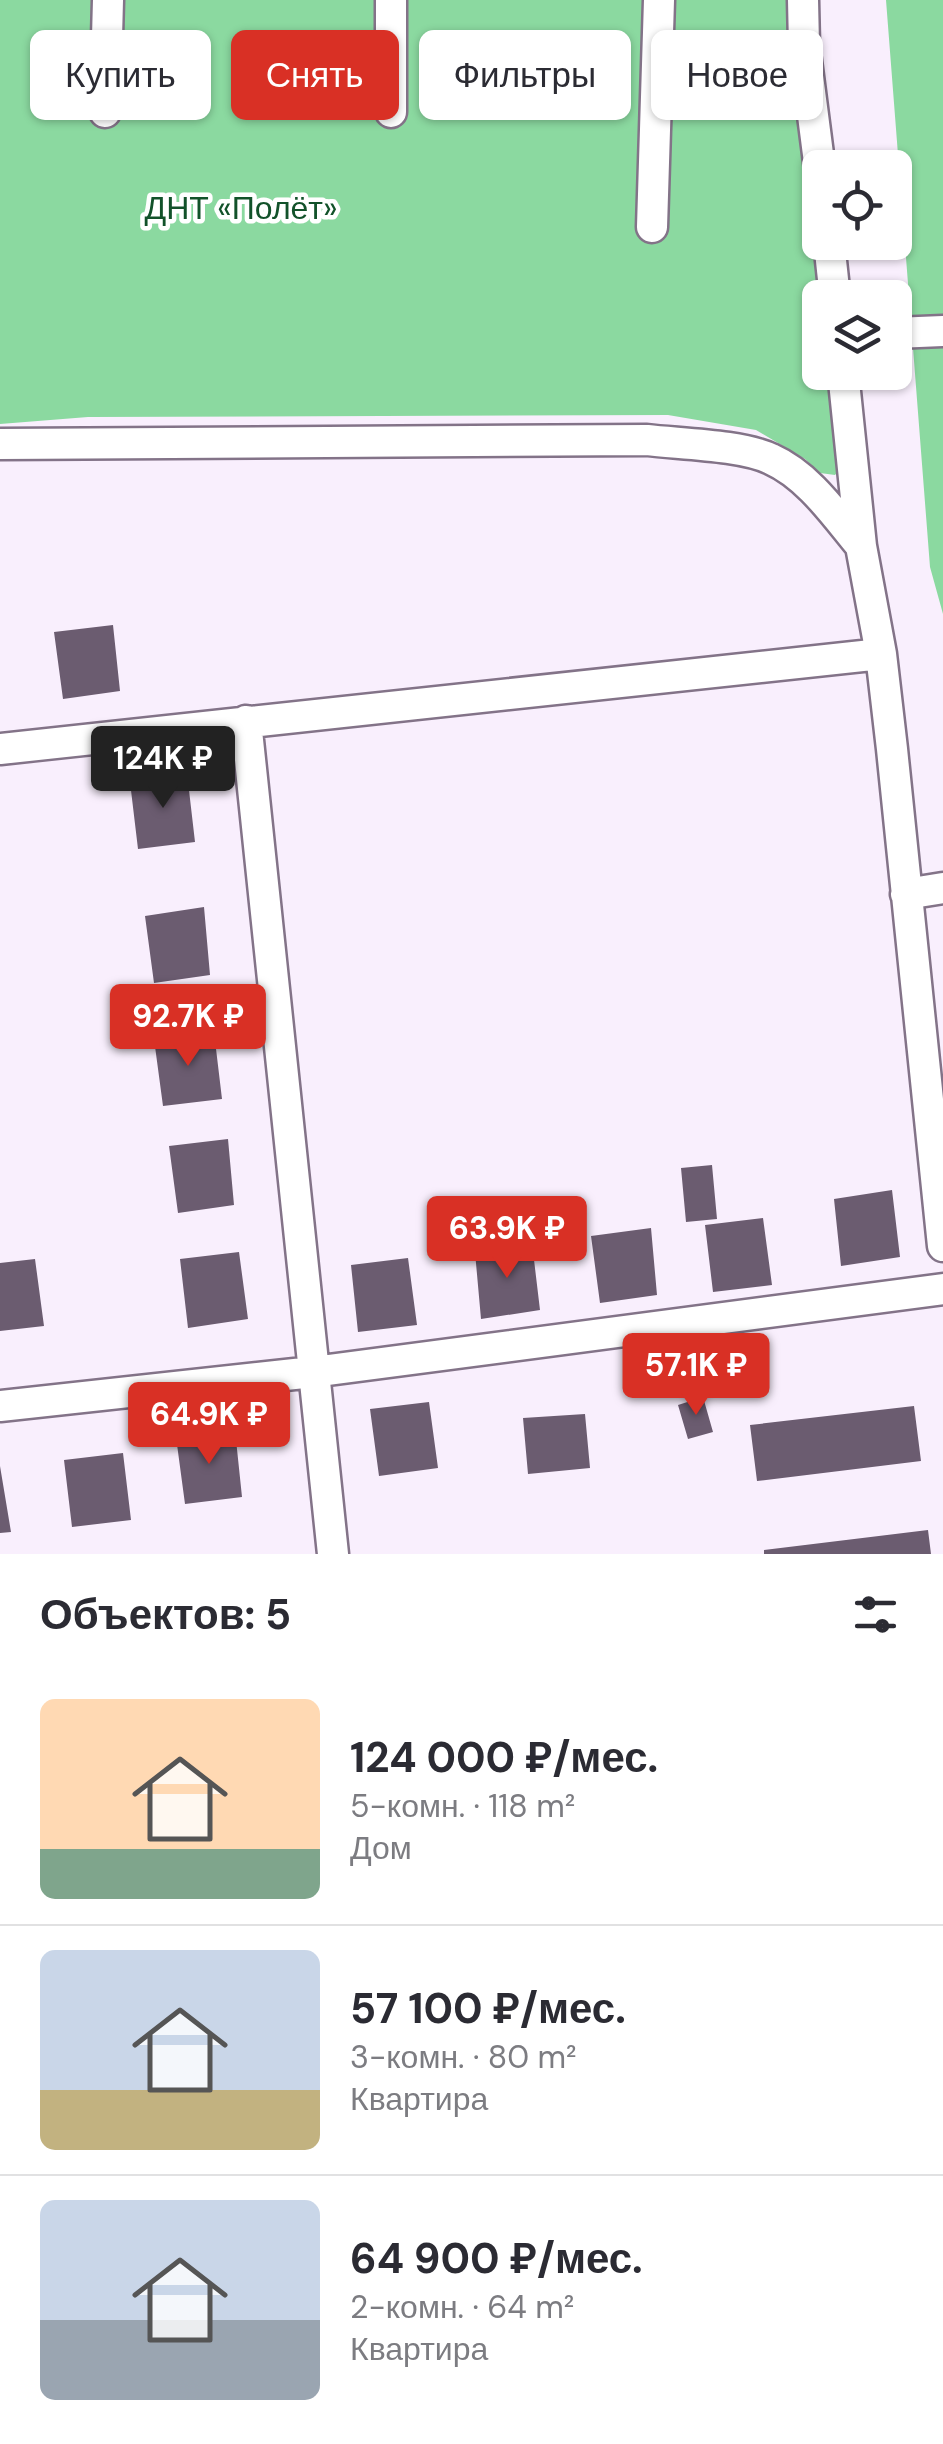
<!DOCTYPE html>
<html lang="ru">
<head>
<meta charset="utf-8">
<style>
	body { margin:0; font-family:"DM Sans",sans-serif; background:#f7f7f7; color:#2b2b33; height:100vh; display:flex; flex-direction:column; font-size:38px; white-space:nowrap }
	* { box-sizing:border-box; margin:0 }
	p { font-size:32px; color:#7c7c81 }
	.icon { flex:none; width:55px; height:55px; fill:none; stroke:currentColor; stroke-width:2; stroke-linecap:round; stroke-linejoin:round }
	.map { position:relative; height:1554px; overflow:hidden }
	.details { display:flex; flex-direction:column; background:#fff; flex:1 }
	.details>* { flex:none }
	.banner { position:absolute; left:30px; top:30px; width:885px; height:90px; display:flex; gap:20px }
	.controls { position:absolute; left:802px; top:150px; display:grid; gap:20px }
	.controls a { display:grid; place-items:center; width:110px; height:110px; border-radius:15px; background:#fff; box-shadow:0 2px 8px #0004; font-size:50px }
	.price { position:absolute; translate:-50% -85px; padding:0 22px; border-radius:10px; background:#d93025; color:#fff; font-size:32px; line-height:65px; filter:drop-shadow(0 2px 5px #0008) }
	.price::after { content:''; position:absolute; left:50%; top:60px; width:30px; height:22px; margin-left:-15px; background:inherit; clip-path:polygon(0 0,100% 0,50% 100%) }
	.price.active { background:#222; color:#fff }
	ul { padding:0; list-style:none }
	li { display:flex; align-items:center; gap:30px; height:250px; padding:0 40px }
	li+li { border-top:2px solid #e1e1e2 }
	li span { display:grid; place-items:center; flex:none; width:280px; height:200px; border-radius:15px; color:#555 }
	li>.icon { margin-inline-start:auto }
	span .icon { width:120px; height:120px; fill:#fffc; stroke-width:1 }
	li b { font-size:42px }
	h2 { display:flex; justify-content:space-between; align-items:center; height:120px; padding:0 40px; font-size:42px }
	.chip { padding:0 35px; border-radius:15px; background:#fff; box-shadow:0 2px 8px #0004; font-size:35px; line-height:90px }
	.chip.active { background:#d93025; color:#fff }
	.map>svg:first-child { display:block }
	.green { fill:#8bd9a0 }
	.building { fill:#6b5c70 }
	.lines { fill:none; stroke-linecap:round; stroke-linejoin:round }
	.minor-casing { stroke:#837388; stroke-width:35 }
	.minor { stroke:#fff; stroke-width:30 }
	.labels { text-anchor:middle; stroke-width:9; stroke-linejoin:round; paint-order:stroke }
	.park-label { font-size:32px; fill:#12522a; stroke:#fff }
</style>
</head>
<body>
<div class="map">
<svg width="943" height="1554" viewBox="0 0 943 1554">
	<rect width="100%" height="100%" fill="#f9effd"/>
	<path class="green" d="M0 0H790L793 65 826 297 820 298V372L837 373 844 464 835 475 820 473 805 459 756 430 668 415 88 417 0 424Z
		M886 0H943V614L930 567Z"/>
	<path class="building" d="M113 625 120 691 63 699 54 632Z
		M187 773 195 842 138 849 130 782Z
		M204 907 210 975 154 983 145 916Z
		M214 1032 222 1099 163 1106 154 1039Z
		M228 1139 234 1205 178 1213 169 1146Z
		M712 1165 717 1219 686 1222 681 1168Z
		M892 1190 900 1257 841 1266 834 1199Z
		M466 1207 472 1257 437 1261 432 1210Z
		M763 1218 772 1285 713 1292 705 1225Z
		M651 1228 657 1295 600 1303 591 1236Z
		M532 1243 540 1310 481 1319 475 1252Z
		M239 1252 248 1319 188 1328 180 1259Z
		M408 1258 417 1325 358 1332 351 1265Z
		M35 1259 44 1326 0 1331V1263Z
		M703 1397 713 1432 688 1439 678 1405Z
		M429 1402 438 1468 379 1476 370 1409Z
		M914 1406 921 1461 757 1481 750 1425Z
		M585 1414 590 1468 528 1474 523 1418Z
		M235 1430 242 1497 185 1504 176 1437Z
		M123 1453 131 1520 72 1527 64 1460Z
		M0 1466 11 1532 0 1533Z
		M928 1530 931 1554H764V1550Z"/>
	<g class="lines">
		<defs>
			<path id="minor" d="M391 0V112
				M803 0 804 45 820 170
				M105 112 108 0
				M652 227 659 0
				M829 242 835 298
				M895 333 943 331
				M843 372 861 546 881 654 892 749 943 1246
				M0 444 647 440C680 444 742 445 771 459 809 476 835 515 861 546
				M246 721 333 1554
				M0 749 881 654
				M906 894 943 888
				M0 1406 313 1372 943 1289"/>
		</defs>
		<use href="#minor" class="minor-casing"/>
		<use href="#minor" class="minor"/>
	</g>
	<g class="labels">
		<g class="park-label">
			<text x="241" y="219">ДНТ «Полёт»</text>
		</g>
	</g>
</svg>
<div class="controls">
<a><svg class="icon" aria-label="locate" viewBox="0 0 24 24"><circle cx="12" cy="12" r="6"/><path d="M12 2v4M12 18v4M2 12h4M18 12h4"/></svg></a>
<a><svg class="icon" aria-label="layers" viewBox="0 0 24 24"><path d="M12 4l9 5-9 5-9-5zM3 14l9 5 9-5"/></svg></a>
</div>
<b class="price active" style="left:163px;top:811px">124K ₽</b>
<b class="price" style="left:188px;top:1069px">92.7K ₽</b>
<b class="price" style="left:507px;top:1281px">63.9K ₽</b>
<b class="price" style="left:696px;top:1418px">57.1K ₽</b>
<b class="price" style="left:209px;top:1467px">64.9K ₽</b>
<div class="banner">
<a class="chip">Купить</a>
<a class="chip active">Снять</a>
<a class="chip">Фильтры</a>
<a class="chip">Новое</a>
</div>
</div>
<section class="details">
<h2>Объектов: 5<svg class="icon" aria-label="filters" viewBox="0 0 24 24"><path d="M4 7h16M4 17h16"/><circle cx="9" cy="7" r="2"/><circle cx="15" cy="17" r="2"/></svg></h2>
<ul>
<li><span style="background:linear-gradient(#ffd9b3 75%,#7fa58c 0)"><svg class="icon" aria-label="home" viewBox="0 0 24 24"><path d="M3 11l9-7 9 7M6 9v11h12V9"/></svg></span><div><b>124 000 ₽/мес.</b><p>5-комн. · 118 m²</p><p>Дом</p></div></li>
<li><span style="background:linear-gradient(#c9d6e8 70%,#c2b280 0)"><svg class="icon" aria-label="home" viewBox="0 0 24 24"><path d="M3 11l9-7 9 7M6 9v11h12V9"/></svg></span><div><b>57 100 ₽/мес.</b><p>3-комн. · 80 m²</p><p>Квартира</p></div></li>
<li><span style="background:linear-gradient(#c9d6e8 60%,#9aa5b1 0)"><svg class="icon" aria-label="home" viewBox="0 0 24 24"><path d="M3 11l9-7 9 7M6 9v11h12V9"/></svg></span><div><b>64 900 ₽/мес.</b><p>2-комн. · 64 m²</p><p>Квартира</p></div></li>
</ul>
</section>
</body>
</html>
